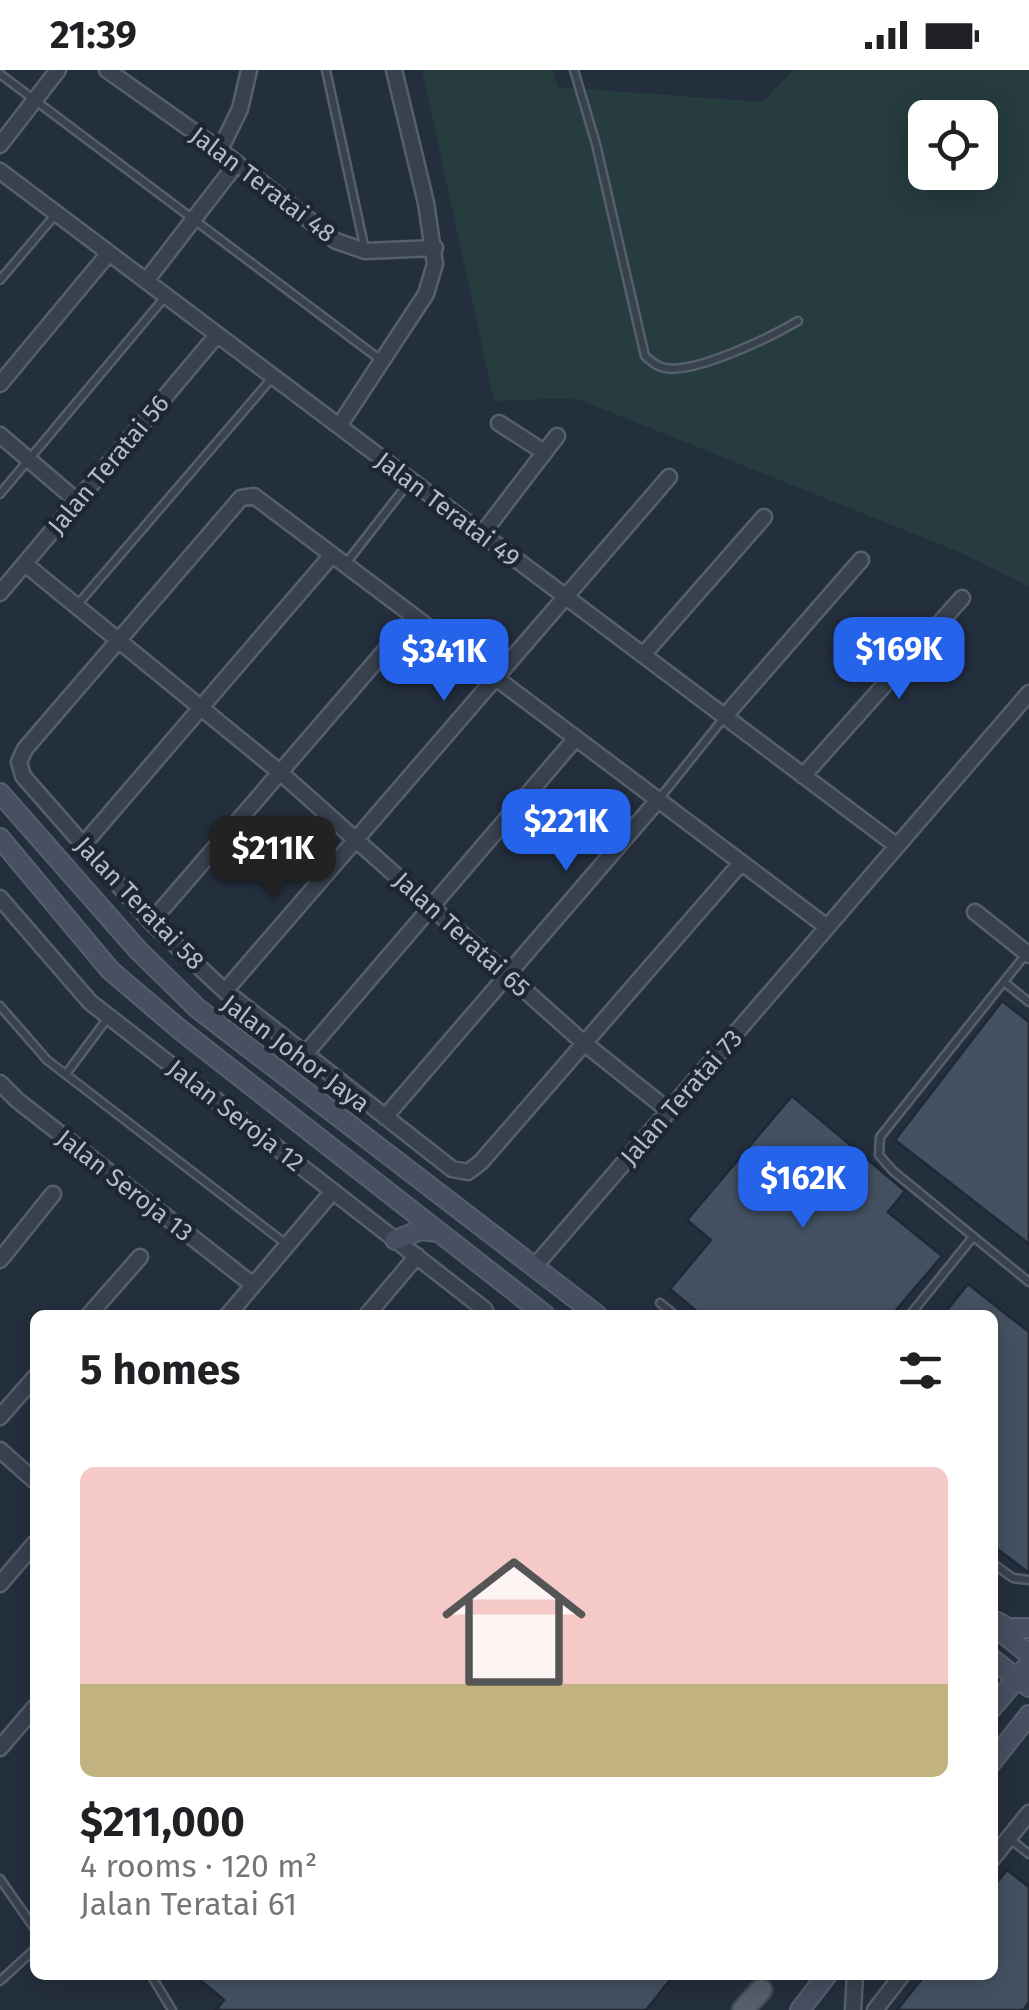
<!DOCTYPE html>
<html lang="en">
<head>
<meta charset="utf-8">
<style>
	body { margin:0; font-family:"Fira Sans",sans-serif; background:#f2f2f2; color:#202124; height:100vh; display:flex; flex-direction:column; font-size:38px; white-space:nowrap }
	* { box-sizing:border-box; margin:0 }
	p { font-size:32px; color:#757577 }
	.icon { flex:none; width:55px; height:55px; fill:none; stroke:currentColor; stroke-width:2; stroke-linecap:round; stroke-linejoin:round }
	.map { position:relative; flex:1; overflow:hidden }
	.details { position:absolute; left:30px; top:1240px; width:968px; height:670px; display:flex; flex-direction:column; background:#fff; border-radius:15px; box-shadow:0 5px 25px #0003 }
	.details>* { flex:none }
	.buttons { position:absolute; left:908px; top:30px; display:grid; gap:20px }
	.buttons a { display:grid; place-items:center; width:90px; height:90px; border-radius:15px; background:#fff; box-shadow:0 5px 25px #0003; font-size:50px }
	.price { position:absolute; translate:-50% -85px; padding:0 22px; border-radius:20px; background:#2563eb; color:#fff; font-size:32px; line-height:65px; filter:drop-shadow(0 2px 5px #0008) }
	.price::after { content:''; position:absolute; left:50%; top:60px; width:30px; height:22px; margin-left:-15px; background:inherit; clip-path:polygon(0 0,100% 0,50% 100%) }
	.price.selected { background:#222; color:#fff }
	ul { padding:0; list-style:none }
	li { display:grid; align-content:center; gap:20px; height:530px; padding:0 50px }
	li span { display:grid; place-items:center; height:310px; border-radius:15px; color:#555 }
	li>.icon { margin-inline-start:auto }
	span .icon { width:180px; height:180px; fill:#fffc; stroke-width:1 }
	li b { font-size:42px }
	h2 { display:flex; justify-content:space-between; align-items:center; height:120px; padding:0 50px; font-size:42px }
	.status { display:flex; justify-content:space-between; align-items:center; height:70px; padding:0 50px; background:#fff; direction:ltr }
	.status svg { height:28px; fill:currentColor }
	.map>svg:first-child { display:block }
	.green { fill:#263c3f; fill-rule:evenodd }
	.building { fill:#455162; stroke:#1f2835; stroke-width:2.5 }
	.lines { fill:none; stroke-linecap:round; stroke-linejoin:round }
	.service-casing { stroke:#565f6c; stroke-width:11 }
	.minor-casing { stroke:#565f6c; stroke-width:19 }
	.secondary-casing { stroke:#565f6c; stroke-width:22 }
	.primary-casing { stroke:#414a57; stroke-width:25 }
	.service { stroke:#38414e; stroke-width:6 }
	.minor { stroke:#38414e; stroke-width:14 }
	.secondary { stroke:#465061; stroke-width:18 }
	.primary { stroke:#56606e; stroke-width:20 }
	.labels { text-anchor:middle; stroke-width:9; stroke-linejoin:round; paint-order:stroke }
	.street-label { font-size:25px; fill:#b4bcc9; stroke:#1d2633 }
</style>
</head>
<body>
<div class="status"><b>21:39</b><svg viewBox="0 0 49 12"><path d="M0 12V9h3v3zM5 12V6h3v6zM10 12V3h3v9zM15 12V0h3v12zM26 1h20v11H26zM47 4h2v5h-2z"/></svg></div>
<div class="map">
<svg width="1029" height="1940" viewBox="0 0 1029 1940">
	<rect width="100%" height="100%" fill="#242f3e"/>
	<path class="green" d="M422 0H553L558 17 763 32 794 0H1029V516L959 482 575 328 494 331ZM925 48H980V102H925Z"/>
	<path class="building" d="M1002 931 1029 952V1174L895 1070Z
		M792 1026 905 1121 888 1142 942 1186 892 1245H701L670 1219 711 1170 687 1150Z
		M968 1214 1029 1262V1503L992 1475V1245H943Z
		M1007 1800 1029 1817V1932L1023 1940H897L925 1905H992V1818Z
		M194 1905H674L646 1940H216L224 1930Z"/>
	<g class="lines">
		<defs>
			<path id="service" d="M326 0 365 180
				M574 0 596 74 645 286C651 291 657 297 665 298 695 304 771 267 798 251
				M0 4 382 291
				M0 210 56 144
				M0 424 165 227
				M347 492 410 411
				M78 534 272 308
				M659 729 723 649
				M1026 884 880 1067 879 1085 893 1101 1029 1212
				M1004 912 1029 932
				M0 936 47 990 286 1174
				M66 1004 107 949
				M660 1233 675 1245
				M910 1245 973 1167
				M992 1493 1013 1508 1029 1510
				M1010 1769 1029 1784
				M0 1809 35 1859
				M151 1905 172 1940
				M0 1911 35 1879"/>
			<path id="minor" d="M107 0 220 80 336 171 365 181 435 178
				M0 75 58 0
				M220 80 240 39 249 0
				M0 101 897 776
				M146 211 237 93
				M0 314 109 183
				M499 353 544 382
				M339 356 426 224 435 194 426 133 394 0
				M0 365 77 431
				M482 464 557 366
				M25 494 282 704 584 973 669 1041
				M0 523 217 265
				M643 585 764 447
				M724 647 861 490
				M803 706 962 528
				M83 775 332 485
				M741 793 481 1092 468 1102 452 1099 225 921 151 852 23 706 19 692 25 679 241 428 254 426C445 570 636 713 827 857
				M0 828 90 932 484 1239 487 1245
				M975 842 1029 885
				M151 852 414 547
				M225 921 669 407
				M306 983 576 668
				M0 1013 17 1030 253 1215
				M385 1047 658 730
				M0 1190 53 1124
				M535 1196 1029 623
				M89 1245 140 1187
				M228 1245 333 1121
				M367 1245 417 1186
				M0 1347 35 1307
				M0 1380 35 1411
				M0 1514 35 1473
				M0 1678 35 1637
				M992 1789 1029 1743
				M853 1940 855 1905
				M875 1940 902 1905"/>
			<path id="secondary" d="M0 723 138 880 197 938 597 1245
				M0 768 110 900 178 958 545 1245
				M395 1170 421 1160 439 1162
				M997 1552 1008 1558H1029
				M992 1555 1029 1584
				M992 1589 1029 1617
				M992 1638 1029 1594
				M992 1692 1029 1645
				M800 1940 827 1905"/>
			<path id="primary" d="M743 1940 761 1920"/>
		</defs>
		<use href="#service" class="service-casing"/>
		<use href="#minor" class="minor-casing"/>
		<use href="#secondary" class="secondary-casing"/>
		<use href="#primary" class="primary-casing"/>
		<use href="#service" class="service"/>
		<use href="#minor" class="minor"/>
		<use href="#secondary" class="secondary"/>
		<use href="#primary" class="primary"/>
	</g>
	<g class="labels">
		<g class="street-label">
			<text transform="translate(263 114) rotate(37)" y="9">Jalan Teratai 48</text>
			<text transform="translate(108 394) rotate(-50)" y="9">Jalan Teratai 56</text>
			<text transform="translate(448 439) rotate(37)" y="9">Jalan Teratai 49</text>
			<text transform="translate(140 833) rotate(46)" y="9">Jalan Teratai 58</text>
			<text transform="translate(462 864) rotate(42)" y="9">Jalan Teratai 65</text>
			<text transform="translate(296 983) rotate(37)" y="9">Jalan Johor Jaya</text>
			<text transform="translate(681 1027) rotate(-49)" y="9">Jalan Teratai 73</text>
			<text transform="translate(236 1045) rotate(38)" y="9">Jalan Seroja 12</text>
			<text transform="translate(125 1115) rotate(38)" y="9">Jalan Seroja 13</text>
		</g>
	</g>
</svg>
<div class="buttons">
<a><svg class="icon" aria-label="locate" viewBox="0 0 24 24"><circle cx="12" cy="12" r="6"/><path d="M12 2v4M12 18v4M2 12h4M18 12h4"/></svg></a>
</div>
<b class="price" style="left:899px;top:632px">$169K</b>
<b class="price" style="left:444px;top:634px">$341K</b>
<b class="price" style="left:566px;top:804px">$221K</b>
<b class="price selected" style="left:273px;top:831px">$211K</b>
<b class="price" style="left:803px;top:1161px">$162K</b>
<section class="details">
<h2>5 homes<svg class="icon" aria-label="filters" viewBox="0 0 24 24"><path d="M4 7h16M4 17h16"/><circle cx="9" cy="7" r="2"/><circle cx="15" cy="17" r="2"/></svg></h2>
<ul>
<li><span style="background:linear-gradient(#f6c9c9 70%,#c2b280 0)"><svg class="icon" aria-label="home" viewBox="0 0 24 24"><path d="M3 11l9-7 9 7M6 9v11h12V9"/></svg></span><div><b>$211,000</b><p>4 rooms · 120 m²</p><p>Jalan Teratai 61</p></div></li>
</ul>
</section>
</div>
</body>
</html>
